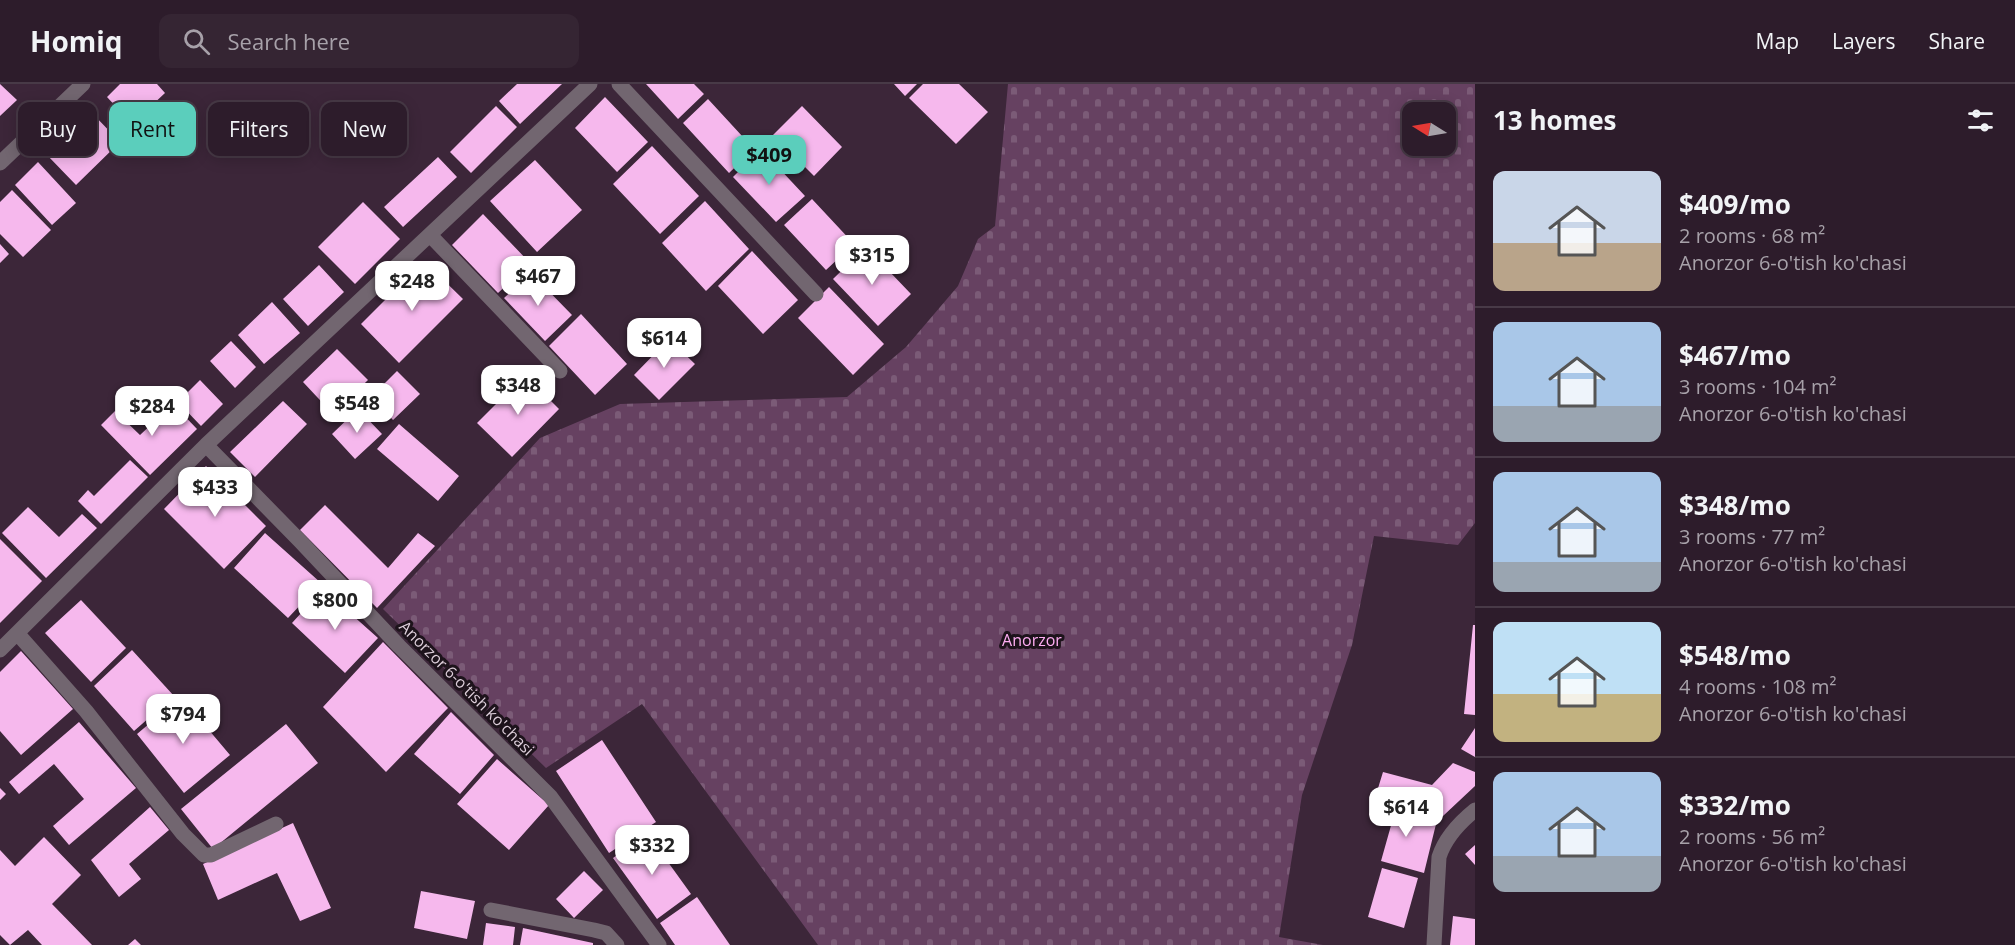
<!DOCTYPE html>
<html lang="en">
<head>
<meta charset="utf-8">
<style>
	body { margin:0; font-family:"Open Sans",sans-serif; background:#352533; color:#f1f3f6; height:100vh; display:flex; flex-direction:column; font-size:22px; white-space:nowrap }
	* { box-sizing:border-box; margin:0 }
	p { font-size:20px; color:#a7a1a9 }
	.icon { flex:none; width:33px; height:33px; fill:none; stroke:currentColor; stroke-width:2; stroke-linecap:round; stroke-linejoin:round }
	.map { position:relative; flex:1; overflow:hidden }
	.panel { display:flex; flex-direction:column; background:#2d1c2b; width:540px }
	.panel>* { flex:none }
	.guide { position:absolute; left:18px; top:18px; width:570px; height:54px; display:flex; gap:12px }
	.needle { width:39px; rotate:281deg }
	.controls { position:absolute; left:1402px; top:18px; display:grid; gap:12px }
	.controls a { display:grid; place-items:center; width:54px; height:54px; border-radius:12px; background:#2d1c2b; box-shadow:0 3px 15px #0003,0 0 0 2px #483a47; font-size:30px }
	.price { position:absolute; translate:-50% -51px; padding:0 14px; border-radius:12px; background:#fff; color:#222; font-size:20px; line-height:39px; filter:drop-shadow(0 2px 3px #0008) }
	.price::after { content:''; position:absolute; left:50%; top:36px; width:18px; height:14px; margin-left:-9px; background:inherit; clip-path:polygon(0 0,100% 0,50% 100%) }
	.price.active { background:#5bcebc; color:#111 }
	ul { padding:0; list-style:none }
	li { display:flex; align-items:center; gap:18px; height:150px; padding:0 18px }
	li+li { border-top:2px solid #483a47 }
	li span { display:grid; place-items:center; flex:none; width:168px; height:120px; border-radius:12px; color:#555 }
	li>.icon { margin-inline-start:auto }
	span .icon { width:72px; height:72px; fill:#fffc; stroke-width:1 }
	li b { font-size:26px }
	h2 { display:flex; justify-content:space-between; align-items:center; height:72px; padding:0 18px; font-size:26px }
	.chip { padding:0 21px; border-radius:12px; background:#2d1c2b; box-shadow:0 3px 15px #0003,0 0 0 2px #483a47; font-size:21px; line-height:54px }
	.chip.active { background:#5bcebc; color:#111 }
	header { display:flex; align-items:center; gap:36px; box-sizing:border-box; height:84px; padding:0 30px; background:#2d1c2b; border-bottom:2px solid #483a47 }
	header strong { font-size:28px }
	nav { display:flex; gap:33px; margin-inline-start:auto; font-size:21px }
	.search { width:420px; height:54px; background:#352533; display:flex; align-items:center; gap:15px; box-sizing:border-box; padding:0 21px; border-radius:12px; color:#a7a1a9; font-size:22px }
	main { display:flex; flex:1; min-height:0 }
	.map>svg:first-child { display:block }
	.cemetery { fill:url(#cemetery-stones); fill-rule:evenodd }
	.building { fill:#f6b8ed }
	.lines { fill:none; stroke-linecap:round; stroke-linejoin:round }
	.minor { stroke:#726670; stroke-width:15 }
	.labels { text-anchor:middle; stroke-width:6; stroke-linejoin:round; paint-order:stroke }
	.park-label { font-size:16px; fill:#ffaef3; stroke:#1d131b }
	.street-label { font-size:16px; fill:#ddceda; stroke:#1d131b }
</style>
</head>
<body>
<header>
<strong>Homiq</strong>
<div class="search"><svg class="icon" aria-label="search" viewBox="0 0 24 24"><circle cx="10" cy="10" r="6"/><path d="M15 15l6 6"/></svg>Search here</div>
<nav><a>Map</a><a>Layers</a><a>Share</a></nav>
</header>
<main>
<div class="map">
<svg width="1475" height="861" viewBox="0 0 1475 861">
	<defs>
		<pattern id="cemetery-stones" width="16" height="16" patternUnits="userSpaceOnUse" patternTransform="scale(1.5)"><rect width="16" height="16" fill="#664161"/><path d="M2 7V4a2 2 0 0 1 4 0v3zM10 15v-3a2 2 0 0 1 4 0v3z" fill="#7b5b77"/></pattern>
	</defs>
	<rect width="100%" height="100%" fill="#3c2639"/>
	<path class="cemetery" d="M1008 0H1475V439L1458 461 1374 452 1352 561 1302 711 1279 853 1323 861H818L642 620 546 684 383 525 540 354 620 320 847 313 906 263 958 202 978 155 995 142ZM1413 28H1446V62H1413Z"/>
	<path class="building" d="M0 0 17 16 0 32Z
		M120 0H157L165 9 132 40 107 13Z
		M517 0H562L520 40 499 17Z
		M646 0H694L704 10 678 35Z
		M894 0H917L905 12Z
		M923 0H959L988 28 956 60 909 14Z
		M605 13 648 58 617 88 575 44Z
		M708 15 754 65 729 89 683 39Z
		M496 22 517 43 471 89 450 68Z
		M802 22 842 63 814 92 773 51Z
		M91 28 120 58 76 101 47 71Z
		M652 62 699 112 660 150 613 100Z
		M761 65 805 112 776 138 733 93Z
		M438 73 457 93 403 143 384 123Z
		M535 76 582 126 537 168 490 117Z
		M38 78 76 119 52 141 15 101Z
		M12 106 51 146 23 173 0 150V118Z
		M812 115 854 160 826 186 784 141Z
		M705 117 749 165 706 207 662 159Z
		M363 118 400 155 355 200 318 163Z
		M483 130 530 179 498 209 452 161Z
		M0 160 9 170 0 179Z
		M866 163 911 210 878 242 833 195Z
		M752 167 798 216 763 250 718 202Z
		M424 177 463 215 399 279 361 240Z
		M319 181 344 208 308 242 283 215Z
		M531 189 572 231 545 257 504 214Z
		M829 203 884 260 853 291 798 234Z
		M272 218 300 249 264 280 238 251Z
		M581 230 627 280 595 311 549 262Z
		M669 255 695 280 659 316 634 291Z
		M231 257 256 283 235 304 210 277Z
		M337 265 368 296 333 330 303 298Z
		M397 287 420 310 393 336 371 313Z
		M525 291 559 325 512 373 477 339Z
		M200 296 223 320 201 342 178 318Z
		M283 317 307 340 255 393 230 368Z
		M173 320 197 345 150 391 101 341 115 327 140 351Z
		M358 325 382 350 355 375 332 350Z
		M399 340 459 392 438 417 377 365Z
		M130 376 148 393 101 440 78 417 88 406 94 412Z
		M206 382 266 442 224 485 164 425Z
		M325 421 388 484 418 449 435 462 377 524 300 446Z
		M28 423 59 453 82 430 97 444 46 494 2 449Z
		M265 449 321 499 288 534 234 484Z
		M0 455 42 497 0 539Z
		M323 505 378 554 345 589 292 539Z
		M81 516 126 564 91 598 45 549Z
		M1473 541H1475V631L1464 630Z
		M383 558 448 624 386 688 323 623Z
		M132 566 174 612 134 647 94 602Z
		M21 567 73 625 21 671 0 647V588Z
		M181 613 230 671 184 709 137 650Z
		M451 628 494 671 460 710 414 670Z
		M79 638 136 704 69 761 53 742 84 715 54 680 19 710 9 698Z
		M286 640 318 679 213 765 181 725Z
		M1475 644V673L1461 665Z
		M602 656 656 738 609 769 556 687Z
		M497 675 549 721 509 766 457 720Z
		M1453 679 1475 688V702L1443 732 1375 714 1383 688 1432 701Z
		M0 704 6 710 0 716Z
		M1373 719 1437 736 1424 789 1381 777 1392 738 1369 731Z
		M150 723 169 746 129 780 141 795 119 813 91 776Z
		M293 739 331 824 300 837 277 789 218 816 203 780Z
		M647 749 691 810 657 835 613 774Z
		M44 753 81 791 52 820 92 861H42L28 846 10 861 0 851V766L15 782Z
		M1475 761V781L1465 770Z
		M1382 784 1418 794 1404 844 1368 833Z
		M584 787 603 806 574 834 556 815Z
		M421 807 475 817 467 855 414 844Z
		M697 813 730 861H675L660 839Z
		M1453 832 1475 835V861H1450Z
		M486 839 515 843 513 861H483Z
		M523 844 593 859V861H520Z
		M135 855 141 861H128Z"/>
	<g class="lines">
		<path class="minor" d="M619 0 816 210
			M0 79 83 0
			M430 151 560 287
			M206 361 300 457 399 562 550 712 659 861
			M17 549 86 627 183 750 204 771H211L276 740
			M0 566 206 361 590 0
			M491 826 594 846 606 849 617 861
			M1434 861 1439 773C1445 754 1459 739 1475 726"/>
	</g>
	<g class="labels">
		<g class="park-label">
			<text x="1032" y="562">Anorzor</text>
		</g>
		<g class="street-label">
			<text transform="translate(467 604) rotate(45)" y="6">Anorzor 6-o'tish ko'chasi</text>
		</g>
	</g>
</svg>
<div class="controls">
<a><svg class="needle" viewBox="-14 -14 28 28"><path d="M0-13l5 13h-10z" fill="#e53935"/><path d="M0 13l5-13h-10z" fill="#a7a1a9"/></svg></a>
</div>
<b class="price active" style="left:769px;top:102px">$409</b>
<b class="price" style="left:872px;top:202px">$315</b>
<b class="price" style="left:538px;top:223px">$467</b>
<b class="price" style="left:412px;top:228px">$248</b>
<b class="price" style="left:664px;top:285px">$614</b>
<b class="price" style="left:518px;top:332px">$348</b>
<b class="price" style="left:357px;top:350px">$548</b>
<b class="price" style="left:152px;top:353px">$284</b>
<b class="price" style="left:215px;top:434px">$433</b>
<b class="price" style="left:335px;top:547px">$800</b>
<b class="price" style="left:183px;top:661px">$794</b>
<b class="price" style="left:1406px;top:754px">$614</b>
<b class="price" style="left:652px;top:792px">$332</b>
<div class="guide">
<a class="chip">Buy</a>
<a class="chip active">Rent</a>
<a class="chip">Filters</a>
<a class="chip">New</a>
</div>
</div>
<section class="panel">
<h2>13 homes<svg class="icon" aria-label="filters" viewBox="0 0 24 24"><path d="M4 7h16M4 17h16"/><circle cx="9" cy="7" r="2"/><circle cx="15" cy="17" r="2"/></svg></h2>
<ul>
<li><span style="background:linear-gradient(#c9d6e8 60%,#b9a48a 0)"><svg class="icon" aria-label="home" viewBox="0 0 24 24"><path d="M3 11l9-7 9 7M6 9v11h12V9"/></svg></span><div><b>$409/mo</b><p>2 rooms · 68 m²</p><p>Anorzor 6-o'tish ko'chasi</p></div></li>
<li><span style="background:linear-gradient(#a9c7e8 70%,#9aa5b1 0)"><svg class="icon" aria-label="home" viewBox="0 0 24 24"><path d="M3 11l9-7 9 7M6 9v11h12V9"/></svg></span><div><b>$467/mo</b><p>3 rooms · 104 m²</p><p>Anorzor 6-o'tish ko'chasi</p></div></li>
<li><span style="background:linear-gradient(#a9c7e8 75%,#9aa5b1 0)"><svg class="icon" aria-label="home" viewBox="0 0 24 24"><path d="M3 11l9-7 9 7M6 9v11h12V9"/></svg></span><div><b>$348/mo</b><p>3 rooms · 77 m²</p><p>Anorzor 6-o'tish ko'chasi</p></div></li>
<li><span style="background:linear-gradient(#bfe0f5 60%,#c2b280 0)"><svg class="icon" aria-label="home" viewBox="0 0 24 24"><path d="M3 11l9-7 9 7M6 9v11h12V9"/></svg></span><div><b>$548/mo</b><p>4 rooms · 108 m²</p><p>Anorzor 6-o'tish ko'chasi</p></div></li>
<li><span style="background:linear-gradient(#a9c7e8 70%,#9aa5b1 0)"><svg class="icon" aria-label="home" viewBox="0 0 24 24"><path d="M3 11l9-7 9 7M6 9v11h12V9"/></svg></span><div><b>$332/mo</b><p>2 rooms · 56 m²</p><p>Anorzor 6-o'tish ko'chasi</p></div></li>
</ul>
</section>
</main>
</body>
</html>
